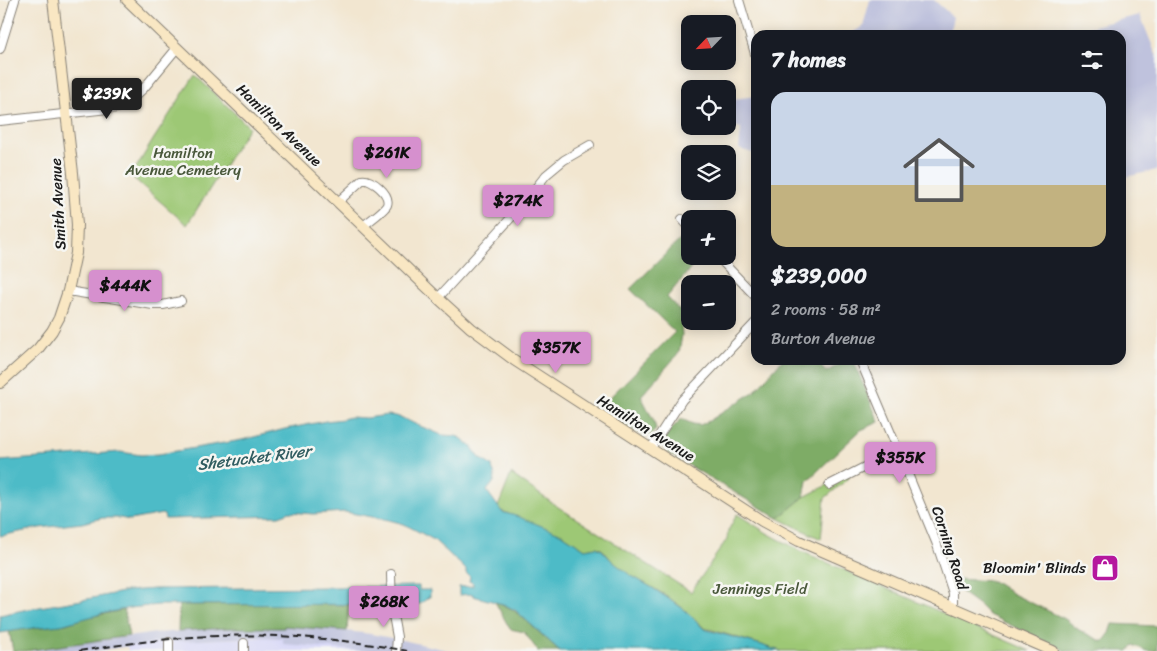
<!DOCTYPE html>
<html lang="en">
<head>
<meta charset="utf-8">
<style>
	body { margin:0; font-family:Sriracha,sans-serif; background:#242831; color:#f1f3f6; height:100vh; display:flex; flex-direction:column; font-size:19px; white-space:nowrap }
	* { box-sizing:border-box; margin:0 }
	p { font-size:16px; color:#9ea1a6 }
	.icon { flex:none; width:28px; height:28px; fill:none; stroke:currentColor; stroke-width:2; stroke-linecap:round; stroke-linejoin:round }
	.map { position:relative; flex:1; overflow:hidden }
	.side { position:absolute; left:751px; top:30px; width:375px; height:335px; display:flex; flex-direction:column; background:#171b24; border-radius:15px; box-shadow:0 2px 12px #0003 }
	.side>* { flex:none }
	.needle { width:32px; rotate:245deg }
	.buttons { position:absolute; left:681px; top:15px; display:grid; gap:10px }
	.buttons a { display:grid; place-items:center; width:55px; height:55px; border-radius:10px; background:#171b24; box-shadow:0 2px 12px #0003; font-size:25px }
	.price { position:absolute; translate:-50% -42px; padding:0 11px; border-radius:5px; background:#d690ce; color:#111; font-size:16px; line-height:32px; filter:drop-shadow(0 1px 2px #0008) }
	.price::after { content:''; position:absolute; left:50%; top:30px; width:15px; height:11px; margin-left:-8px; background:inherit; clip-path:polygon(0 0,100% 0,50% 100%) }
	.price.on { background:#222; color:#fff }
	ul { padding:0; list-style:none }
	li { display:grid; align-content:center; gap:10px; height:265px; padding:0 20px }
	li span { display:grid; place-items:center; height:155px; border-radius:15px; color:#555 }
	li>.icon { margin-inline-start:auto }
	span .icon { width:90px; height:90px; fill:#fffc; stroke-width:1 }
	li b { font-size:21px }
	h2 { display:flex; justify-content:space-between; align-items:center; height:60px; padding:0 20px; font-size:21px }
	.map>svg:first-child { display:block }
	.built { fill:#d7d7f8 }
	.industrial { fill:#bfc2dd }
	.green { fill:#9dc875; stroke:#5c7248 }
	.forest { fill:#7eac66; stroke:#4d6441 }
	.water { fill:#4dbbc7; stroke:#346c72 }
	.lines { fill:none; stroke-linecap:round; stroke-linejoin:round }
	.street-casing { stroke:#878176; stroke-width:10 }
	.secondary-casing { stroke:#878176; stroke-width:12 }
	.street { stroke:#fff; stroke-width:8 }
	.secondary { stroke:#f9e7c3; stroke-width:10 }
	.rail { stroke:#1c1c1c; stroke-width:2; stroke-dasharray:8 4; stroke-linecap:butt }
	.labels { text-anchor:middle; stroke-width:5; stroke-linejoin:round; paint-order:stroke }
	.street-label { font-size:15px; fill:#1c1c1c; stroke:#f6f6f2 }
	.park-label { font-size:15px; fill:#49583b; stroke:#f6f6f2 }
	.poi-label { font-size:15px; fill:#1c1c1c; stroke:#f6f6f2; text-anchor:end }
	.water-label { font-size:16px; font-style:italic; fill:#305c60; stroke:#f6f6f2 }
</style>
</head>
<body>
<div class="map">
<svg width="1157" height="651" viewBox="0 0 1157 651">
	<rect width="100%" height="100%" fill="#f6f6f2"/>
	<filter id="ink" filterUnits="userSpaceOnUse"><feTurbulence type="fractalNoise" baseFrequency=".02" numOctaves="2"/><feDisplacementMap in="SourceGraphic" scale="10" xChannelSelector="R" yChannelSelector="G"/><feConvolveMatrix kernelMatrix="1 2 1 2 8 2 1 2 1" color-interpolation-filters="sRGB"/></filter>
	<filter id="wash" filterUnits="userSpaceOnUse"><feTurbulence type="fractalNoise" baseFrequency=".0096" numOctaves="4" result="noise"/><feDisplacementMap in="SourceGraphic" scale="20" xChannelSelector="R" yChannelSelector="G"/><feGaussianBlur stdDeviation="1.12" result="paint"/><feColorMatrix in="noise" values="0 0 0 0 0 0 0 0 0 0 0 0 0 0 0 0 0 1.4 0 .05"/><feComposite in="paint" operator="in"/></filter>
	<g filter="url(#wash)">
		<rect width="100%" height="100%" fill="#f2e6d0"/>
		<path class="built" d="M267 637 334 641 393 651H172V641Z
			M164 642V651H128L127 646Z"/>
		<path class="industrial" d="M870 0H934L953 17 949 35H849L863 26Z
			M1140 15 1157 57V159H1156L1157 170 1121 178V35H1055Z
			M756 96V154L739 149 741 128 728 124V103L733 99Z
			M284 626 322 628 371 634 407 641 451 651H360L322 647 283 644V638L256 637 161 642 95 651H25L156 633 227 628H284Z"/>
		<path class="green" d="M195 75 249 127 187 225 131 176 153 140Z
			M511 474 555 505 691 592 727 539 728 531 737 514 767 533 803 552 1030 651H781C774 649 768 648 762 645L709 629H705L685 610 667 596 630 575 612 561 604 551 600 548 596 547 585 549 562 534 501 511 498 507Z
			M849 474V478L825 498 821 539 778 518 804 497Z"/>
		<path class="forest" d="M685 235 690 240V256H701L667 297 680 311 682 335 679 353 641 396 654 421 656 430 650 435 645 437 602 410 601 406 675 332 630 289Z
			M782 360H815L826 372 848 360H853L879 422 861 430 807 481 804 497 778 518 668 453 663 447 666 435 681 419 693 424 700 425 709 421 754 392Z
			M955 579 993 581 1013 594 1065 619 1079 630 1103 642 1110 633 1113 624 1157 626V651H1147L1133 645 1129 651H1066L989 615 979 605 961 592Z
			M495 602C511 606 521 616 533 627 542 635 551 643 560 651H538L524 632 510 629Z
			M283 604 349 605 347 631 284 626V628H227L178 631 179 605Z
			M124 610 129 636 25 651H13L9 631 66 624 84 618Z"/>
		<path class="water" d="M387 415 396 416 407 420 415 424 442 435 456 436 461 438 471 446 480 458 492 466C492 471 495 473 495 477 495 483 489 487 487 491L502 512 519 517 562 534 585 549 596 547 602 550 612 561 630 575 651 587 675 603 685 610 704 629 762 645C768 648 774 649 781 651H560L546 638 515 610 503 604 473 596V594L459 595V587L473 586V583L469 581 470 577 466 573V570L459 563 434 540 404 524 389 520 345 512 313 514 290 512 279 516 165 519 164 515 162 514 130 520 120 518H102L82 523 39 528 0 536V461L120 452 141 455 159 454 242 440 285 429 326 421 343 419 350 417 367 418Z
			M419 586V590H430V597H428V598L420 604 158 605 130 608 101 614 61 625 40 627 0 633V615L28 609 82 600 127 591 154 589Z"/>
	</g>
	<g filter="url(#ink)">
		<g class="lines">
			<defs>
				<path id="street" d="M739 0 756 57
					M0 49 15 0
					M0 121 117 108 129 102 144 88 177 48
					M338 202 362 180C371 178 391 194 387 205 384 211 369 221 363 226
					M682 219 690 228
					M717 256 756 297
					M68 291 153 305H163L181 301
					M438 298 519 209 546 175 564 160 590 145
					M860 360 898 450 936 542 953 593V607
					M651 448 682 400 756 322
					M829 485 898 450
					M391 574 392 610 397 637 396 651
					M244 643V651
					M169 651V642"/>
				<path id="secondary" d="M127 0 438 298 471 328 514 360 762 521 799 541 1053 651
					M0 383 38 349 52 331 59 318 68 291 76 253 77 225 73 173 53 0"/>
			</defs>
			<use href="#street" class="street-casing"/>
			<use href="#secondary" class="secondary-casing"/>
			<use href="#street" class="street"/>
			<use href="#secondary" class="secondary"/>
			<path class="rail" d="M79 651C117 645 155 640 193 637 265 633 337 637 407 651"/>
		</g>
	</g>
	<defs>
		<symbol id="shop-square" viewBox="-11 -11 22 22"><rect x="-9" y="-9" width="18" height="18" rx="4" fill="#b5179e" stroke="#f6f6f2"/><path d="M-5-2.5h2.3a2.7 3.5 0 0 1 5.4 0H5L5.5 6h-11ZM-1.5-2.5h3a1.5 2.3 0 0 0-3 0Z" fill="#fff"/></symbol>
	</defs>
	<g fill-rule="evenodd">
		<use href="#shop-square" x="1089" y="552" width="32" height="32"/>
	</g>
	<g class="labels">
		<g class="street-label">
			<text transform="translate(279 125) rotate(44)" y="5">Hamilton Avenue</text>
			<text transform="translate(58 204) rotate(-93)" y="5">Smith Avenue</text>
			<text transform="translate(646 428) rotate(32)" y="5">Hamilton Avenue</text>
			<text transform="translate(950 548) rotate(72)" y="5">Corning Road</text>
		</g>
		<g class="park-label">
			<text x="183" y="158">Hamilton<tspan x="183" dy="17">Avenue Cemetery</tspan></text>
			<text x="760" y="594">Jennings Field</text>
		</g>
		<g class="poi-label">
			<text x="1086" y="573">Bloomin' Blinds</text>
		</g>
		<g class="water-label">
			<text transform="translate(254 457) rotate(-7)" y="6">Shetucket River</text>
		</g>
	</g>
</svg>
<div class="buttons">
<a><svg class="needle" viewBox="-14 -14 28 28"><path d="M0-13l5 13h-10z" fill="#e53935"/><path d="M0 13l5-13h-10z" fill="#9ea1a6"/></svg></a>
<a><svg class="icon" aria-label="locate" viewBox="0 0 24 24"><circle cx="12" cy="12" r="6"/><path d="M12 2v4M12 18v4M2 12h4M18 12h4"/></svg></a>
<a><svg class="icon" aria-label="layers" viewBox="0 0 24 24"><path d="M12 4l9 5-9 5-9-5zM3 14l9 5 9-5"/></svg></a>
<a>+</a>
<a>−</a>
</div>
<b class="price on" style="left:107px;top:120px">$239K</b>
<b class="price" style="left:387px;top:179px">$261K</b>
<b class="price" style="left:518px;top:227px">$274K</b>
<b class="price" style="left:125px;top:312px">$444K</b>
<b class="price" style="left:556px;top:374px">$357K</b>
<b class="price" style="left:900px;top:484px">$355K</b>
<b class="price" style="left:384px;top:628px">$268K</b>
<section class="side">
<h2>7 homes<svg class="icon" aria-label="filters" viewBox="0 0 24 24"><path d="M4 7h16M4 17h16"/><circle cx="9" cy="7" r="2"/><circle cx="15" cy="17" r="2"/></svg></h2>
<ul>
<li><span style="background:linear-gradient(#c9d6e8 60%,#c2b280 0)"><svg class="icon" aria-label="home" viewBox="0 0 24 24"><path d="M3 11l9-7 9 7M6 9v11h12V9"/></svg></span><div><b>$239,000</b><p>2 rooms · 58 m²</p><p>Burton Avenue</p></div></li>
</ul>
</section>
</div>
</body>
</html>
